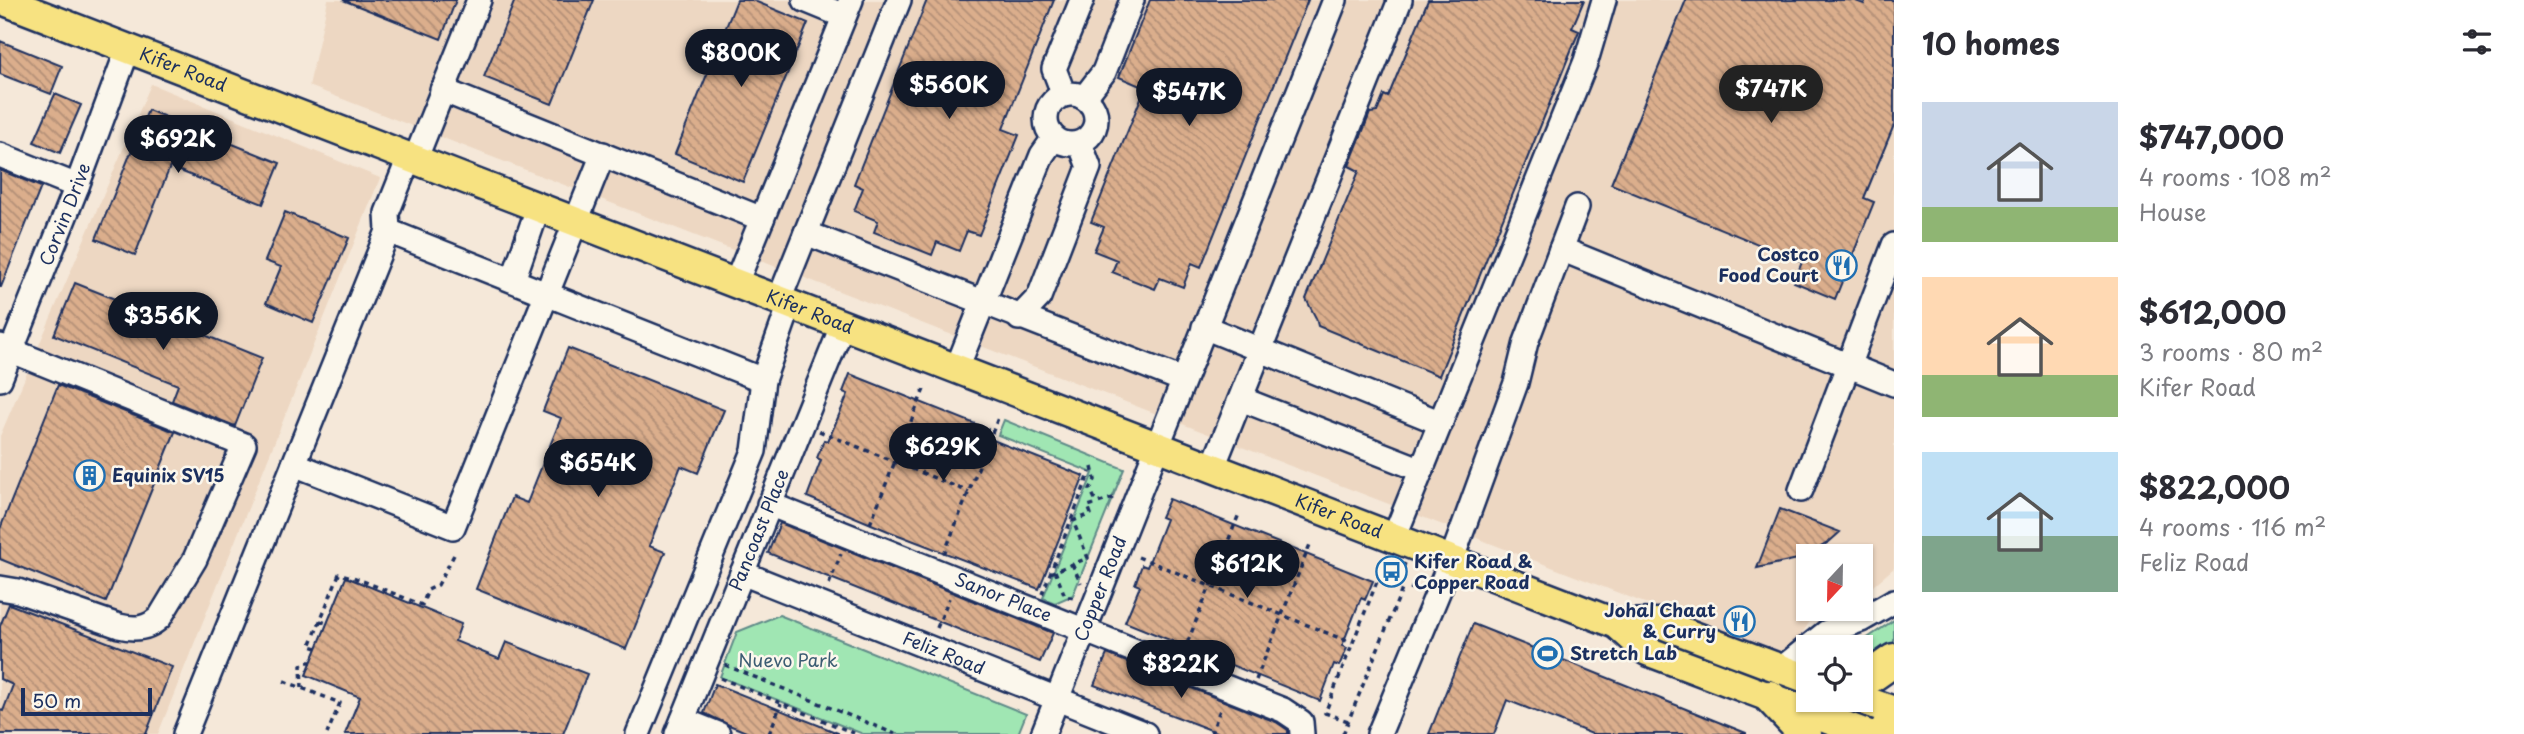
<!DOCTYPE html>
<html lang="en">
<head>
<meta charset="utf-8">
<style>
	body { margin:0; font-family:"Playpen Sans",sans-serif; background:#f2f2f3; color:#2b2b33; height:100vh; display:flex; flex-direction:column; font-size:26px; white-space:nowrap }
	* { box-sizing:border-box; margin:0 }
	p { font-size:23px; color:#7c7c81 }
	.icon { flex:none; width:38px; height:38px; fill:none; stroke:currentColor; stroke-width:2; stroke-linecap:round; stroke-linejoin:round }
	.map { position:relative; flex:1; overflow:hidden }
	.drawer { display:flex; flex-direction:column; background:#fff; width:630px }
	.drawer>* { flex:none }
	.needle { width:46px; rotate:202deg }
	.fabs { position:absolute; left:1796px; top:544px; display:grid; gap:14px }
	.fabs a { display:grid; place-items:center; width:77px; height:77px; border-radius:0px; background:#fff; box-shadow:0 2px 5px #0004; font-size:35px }
	.scale { position:absolute; left:21px; bottom:18px; width:131px; box-sizing:border-box; padding-left:7px; border:4px solid #1b2f5e; border-top:0; font-size:19px; line-height:24px; white-space:nowrap; color:#1b2f5e; -webkit-text-stroke:5px #fbf7ec; paint-order:stroke }
	.price { position:absolute; translate:-50% -60px; padding:0 16px; border-radius:24px; background:#111827; color:#fff; font-size:23px; line-height:46px; filter:drop-shadow(0 2px 4px #0008) }
	.price::after { content:''; position:absolute; left:50%; top:42px; width:21px; height:16px; margin-left:-10px; background:inherit; clip-path:polygon(0 0,100% 0,50% 100%) }
	.price.active { background:#222; color:#fff }
	ul { padding:0; list-style:none }
	li { display:flex; align-items:center; gap:21px; height:175px; padding:0 28px }
	li span { display:grid; place-items:center; flex:none; width:196px; height:140px; border-radius:0px; color:#555 }
	li>.icon { margin-inline-start:auto }
	span .icon { width:84px; height:84px; fill:#fffc; stroke-width:1 }
	li b { font-size:30px }
	h2 { display:flex; justify-content:space-between; align-items:center; height:84px; padding:0 28px; font-size:30px }
	main { display:flex; flex:1; min-height:0 }
	.map>svg:first-child { display:block }
	.built { fill:#edd7c2 }
	.grass { fill:url(#grass-tufts); stroke:#5e8a88; stroke-width:2 }
	.green { fill:#a0e6b3; stroke:#5e8a88; stroke-width:2 }
	.building { fill:url(#building-back-hatch); stroke:#1b2f5e; stroke-width:2 }
	.lines { fill:none; stroke-linecap:round; stroke-linejoin:round }
	.minor-casing { stroke:#1b2f5e; stroke-width:28 }
	.major-casing { stroke:#1b2f5e; stroke-width:33 }
	.highway-casing { stroke:#1b2f5e; stroke-width:37 }
	.path { stroke:#1b2f5e; stroke-width:3.5; stroke-dasharray:5 5; stroke-linecap:butt }
	.minor { stroke:#fbf7ec; stroke-width:23 }
	.major { stroke:#f7e281; stroke-width:28 }
	.highway { stroke:#f7e281; stroke-width:32 }
	.labels { text-anchor:middle; stroke-width:5; stroke-linejoin:round; paint-order:stroke }
	.street-label { font-size:18px; fill:#1b2f5e; stroke:#fbf7ec }
	.poi-label { font-size:18px; font-weight:bold; fill:#1b2f5e; stroke:#fbf7ec; text-anchor:start }
	.park-label { font-size:18px; fill:#3c5d73; stroke:#fbf7ec }
</style>
</head>
<body>
<main>
<div class="map">
<svg width="1894" height="734" viewBox="0 0 1894 734">
	<defs>
		<pattern id="grass-tufts" width="24" height="20" patternUnits="userSpaceOnUse" patternTransform="scale(1.75)"><rect width="24" height="20" fill="#a0e6b3"/><path d="M3 7l-1-3M5 7V3M7 7l1-3M15 17l-1-3M17 17v-4M19 17l1-3" fill="none" stroke="#89c69c"/></pattern>
		<pattern id="building-back-hatch" width="6" height="6" patternUnits="userSpaceOnUse" patternTransform="scale(1.75)"><rect width="6" height="6" fill="#dbae8c"/><path d="M-1 5l2 2M0 0l6 6M5-1l2 2" fill="none" stroke="#b18e76"/></pattern>
	</defs>
	<rect width="100%" height="100%" fill="#f5e8d9"/>
	<filter id="ink" filterUnits="userSpaceOnUse"><feTurbulence type="fractalNoise" baseFrequency=".0143" numOctaves="2"/><feDisplacementMap in="SourceGraphic" scale="14" xChannelSelector="R" yChannelSelector="G"/><feConvolveMatrix kernelMatrix="1 2 1 2 8 2 1 2 1" color-interpolation-filters="sRGB"/></filter>
	<g filter="url(#ink)">
		<path class="built" d="M328 0H1894V568L1860 597V556H1808V609H1833L1811 620 1792 648 1785 651 1766 650 309 86Z
			M151 84 380 178 158 734H0V436Z"/>
		<path class="grass" d="M1894 620V647L1860 670V648H1853Z"/>
		<path class="green" d="M1004 420 1124 469 1073 595 1055 603 1043 598 1093 473 998 435Z
			M779 615 1026 714 1018 734H863L720 677 737 632Z"/>
		<path class="building" d="M343 0H456L441 39Z
			M515 0H594L552 104 484 77Z
			M737 0H752L808 23 743 182 675 154Z
			M927 0H1054L1003 129 1019 135 979 235 967 231 959 251 937 242 932 255 874 232 878 221 854 211 863 188 854 184Z
			M1150 0H1308L1201 267 1192 263 1183 287 1160 278 1155 289 1112 272 1117 260 1094 251 1104 227 1091 222 1145 88 1119 77Z
			M1428 0H1584L1572 28 1579 31 1439 376 1318 326 1316 318 1306 299 1359 171 1349 166 1363 131 1370 113 1377 112 1384 95 1388 97Z
			M1686 0H1853L1864 4 1866 0H1894V125L1864 198 1874 202 1835 299 1794 282 1802 262 1611 184Z
			M0 41 62 66 51 94 0 74Z
			M55 94 81 105 60 153 34 142Z
			M148 110 280 163 263 204 170 167 135 255 96 239Z
			M0 170 41 187 1 287H0Z
			M285 212 349 238 313 323 266 303 281 267 265 261Z
			M75 283 262 358 235 426 172 401 178 385 54 335Z
			M568 348 724 410 698 473 681 466 649 546 665 552 626 649 476 589 512 497 527 503 561 418 543 411Z
			M850 374 988 429 985 437 1084 476 1039 589 888 531 807 497 821 460 817 458 824 440 828 441 848 394 843 392Z
			M58 385 175 432 106 602 0 559V529Z
			M1169 499 1373 581 1365 600 1361 598 1342 646 1347 648 1339 666 1334 664 1320 701 1125 622 1140 586 1135 584 1142 565 1147 567 1166 519 1161 517Z
			M1780 509 1840 532 1829 542 1802 558 1757 568Z
			M780 523 1053 633 1040 662 768 553Z
			M346 577 461 624 455 641 499 659 506 642 587 674 563 734H345L360 697 306 675Z
			M9 604 172 667 146 734H0V710L3 711 13 685 0 679V626Z
			M1473 624 1746 733V734H1592L1507 700 1494 734H1429Z
			M1107 654 1276 722 1288 730V734H1221L1094 685Z
			M715 684 838 733V734H751L729 725 704 713Z"/>
		<g class="lines">
			<defs>
				<g id="minor">
					<path d="M805 0 844 16"/>
					<path d="M442 90 762 219"/>
					<circle cx="1071" cy="119" r="25"/>
					<path d="M1064 95 1054 69 1082 0"/>
					<path d="M1084 98 1104 72 1132 0"/>
					<path d="M0 155 77 186"/>
					<path d="M415 160 479 0"/>
					<path d="M388 231 763 380 754 451 638 734"/>
					<path d="M806 233 1183 380"/>
					<path d="M1561 249 1894 384"/>
					<path d="M513 280 538 208"/>
					<path d="M736 283 851 0"/>
					<path d="M779 300 899 0"/>
					<path d="M1019 318 1039 297 1089 167 1080 143"/>
					<path d="M1204 327 1441 423"/>
					<path d="M0 346 244 445 195 559 160 617C148 629 135 630 119 626L18 591 0 588"/>
					<path d="M957 368 1042 155 1054 138"/>
					<path id="s1" d="M0 379 77 186 128 49"/>
					<path d="M763 380 790 304"/>
					<path d="M1241 399 1422 470"/>
					<path d="M294 464 453 527 603 154"/>
					<path d="M1213 467 1400 0"/>
					<path d="M1801 490 1894 245"/>
					<path id="s2" d="M769 504 1283 710 1301 722 1302 734"/>
					<path d="M1394 538 1586 61 1604 0"/>
					<path id="s3" d="M742 573 1145 734"/>
					<path d="M1781 669 1827 632 1861 620 1894 601"/>
					<path d="M683 720 718 734"/>
					<path d="M185 734 388 231 387 213 409 158"/>
					<path id="s4" d="M677 734 843 324"/>
					<path id="s5" d="M1043 734 1335 0"/>
					<path d="M1379 734 1451 561 1516 383 1526 342 1577 207"/>
				</g>
				<g id="major">
					<path id="s6" d="M2 0 1617 624 1647 651 1867 734"/>
					<path d="M1617 624 1659 623 1808 679"/>
					<path d="M1860 699 1894 711"/>
				</g>
				<path id="highway" d="M1860 680 1871 676 1894 660
					M1770 697 1805 734
					M1884 734 1894 717"/>
			</defs>
			<use href="#minor" class="minor-casing"/>
			<use href="#major" class="major-casing"/>
			<use href="#highway" class="highway-casing"/>
			<path class="path" d="M819 431 969 492
				M1092 467 1095 480 1090 489 1097 503
				M870 524 924 389
				M944 554 998 418
				M1138 557 1352 643
				M1072 564 1081 583
				M1055 571 1065 596 1074 598
				M1050 573 1088 558 1073 521 1091 514 1088 506 1116 497
				M829 584 841 554
				M1396 585 1405 563
				M1411 590 1416 579
				M1042 594 1090 472
				M320 621 327 623
				M937 628 949 598
				M317 648 310 646 339 574 353 577 422 605 428 590 438 585 455 553
				M1184 651 1239 514
				M725 665 895 734
				M720 678 856 734
				M1256 680 1311 542
				M284 681 340 703 327 734
				M302 688 301 665 305 662H312
				M1348 721 1325 713 1382 569
				M769 734 781 704
				M1211 734 1221 707
				M1343 734 1403 587"/>
			<use href="#minor" class="minor"/>
			<use href="#major" class="major"/>
			<use href="#highway" class="highway"/>
		</g>
	</g>
	<defs>
		<symbol id="restaurant-ring" viewBox="-11 -11 22 22"><circle r="9.5" fill="#fbf7ec" stroke="#1f6fb2" stroke-width="1.5"/><path d="M-5-6h1v4h1v-4h1v4h1v-4h1v5L-1.5 .5V6h-2V.5L-5-1ZM5-6V6H3V1.5H1.5Q1.5-4 5-6Z" fill="#1f6fb2"/></symbol>
		<symbol id="building-ring" viewBox="-11 -11 22 22"><circle r="9.5" fill="#fbf7ec" stroke="#1f6fb2" stroke-width="1.5"/><path d="M-4-6H4V6H1V3H-1V6H-4ZM-2.5-4.3h1.7v1.8h-1.7ZM.8-4.3h1.7v1.8H.8ZM-2.5-1h1.7V.8h-1.7ZM.8-1h1.7V.8H.8Z" fill="#1f6fb2"/></symbol>
		<symbol id="bus-ring" viewBox="-11 -11 22 22"><circle r="9.5" fill="#fbf7ec" stroke="#1f6fb2" stroke-width="1.5"/><path d="M-5-6H5V4H4V6H2V4H-2V6H-4V4H-5ZM-3.5-4V0h7V-4ZM-3.5 1.2v1.5H-2V1.2ZM2 1.2v1.5H3.5V1.2Z" fill="#1f6fb2"/></symbol>
		<symbol id="stadium-ring" viewBox="-11 -11 22 22"><circle r="9.5" fill="#fbf7ec" stroke="#1f6fb2" stroke-width="1.5"/><path d="M0-5a6.5 5 0 1 0 0 10a6.5 5 0 1 0 0-10ZM-3.5-1.8h7v3.6h-7Z" fill="#1f6fb2"/></symbol>
	</defs>
	<g fill-rule="evenodd">
		<use href="#restaurant-ring" x="1824" y="248" width="35" height="35"/>
		<use href="#building-ring" x="72" y="458" width="35" height="35"/>
		<use href="#bus-ring" x="1374" y="554" width="35" height="35"/>
		<use href="#restaurant-ring" x="1722" y="604" width="35" height="35"/>
		<use href="#stadium-ring" x="1530" y="636" width="35" height="35"/>
	</g>
	<g class="labels">
		<g class="street-label">
			<text dy="6" stroke="none"><textPath href="#s6" startOffset="194">Kifer Road</textPath></text>
			<text dy="6" stroke="none"><textPath href="#s1" startOffset="177">Corvin Drive</textPath></text>
			<text dy="6" stroke="none"><textPath href="#s6" startOffset="866">Kifer Road</textPath></text>
			<text dy="6" stroke="none"><textPath href="#s6" startOffset="1433">Kifer Road</textPath></text>
			<text dy="6" stroke="none"><textPath href="#s4" startOffset="220">Pancoast Place</textPath></text>
			<text dy="6" stroke="none"><textPath href="#s5" startOffset="156">Copper Road</textPath></text>
			<text dy="6" stroke="none"><textPath href="#s2" startOffset="252">Sanor Place</textPath></text>
			<text dy="6" stroke="none"><textPath href="#s3" startOffset="217">Feliz Road</textPath></text>
		</g>
		<g class="poi-label">
			<text x="1819" y="261" text-anchor="end">Costco<tspan x="1819" dy="21">Food Court</tspan></text>
			<text x="112" y="482">Equinix SV15</text>
			<text x="1414" y="568">Kifer Road &amp;<tspan x="1414" dy="21">Copper Road</tspan></text>
			<text x="1716" y="617" text-anchor="end">Johal Chaat<tspan x="1716" dy="21">&amp; Curry</tspan></text>
			<text x="1570" y="660">Stretch Lab</text>
		</g>
		<g class="park-label">
			<text x="788" y="667">Nuevo Park</text>
		</g>
	</g>
</svg>
<div class="fabs">
<a><svg class="needle" viewBox="-14 -14 28 28"><path d="M0-13l5 13h-10z" fill="#e53935"/><path d="M0 13l5-13h-10z" fill="#7c7c81"/></svg></a>
<a><svg class="icon" aria-label="locate" viewBox="0 0 24 24"><circle cx="12" cy="12" r="6"/><path d="M12 2v4M12 18v4M2 12h4M18 12h4"/></svg></a>
</div>
<div class="scale">50 m</div>
<b class="price" style="left:741px;top:89px">$800K</b>
<b class="price" style="left:949px;top:121px">$560K</b>
<b class="price active" style="left:1771px;top:125px">$747K</b>
<b class="price" style="left:1189px;top:128px">$547K</b>
<b class="price" style="left:178px;top:175px">$692K</b>
<b class="price" style="left:163px;top:352px">$356K</b>
<b class="price" style="left:943px;top:483px">$629K</b>
<b class="price" style="left:598px;top:499px">$654K</b>
<b class="price" style="left:1247px;top:600px">$612K</b>
<b class="price" style="left:1181px;top:700px">$822K</b>
</div>
<section class="drawer">
<h2>10 homes<svg class="icon" aria-label="filters" viewBox="0 0 24 24"><path d="M4 7h16M4 17h16"/><circle cx="9" cy="7" r="2"/><circle cx="15" cy="17" r="2"/></svg></h2>
<ul>
<li><span style="background:linear-gradient(#c9d6e8 75%,#8fb573 0)"><svg class="icon" aria-label="home" viewBox="0 0 24 24"><path d="M3 11l9-7 9 7M6 9v11h12V9"/></svg></span><div><b>$747,000</b><p>4 rooms · 108 m²</p><p>House</p></div></li>
<li><span style="background:linear-gradient(#ffd9b3 70%,#8fb573 0)"><svg class="icon" aria-label="home" viewBox="0 0 24 24"><path d="M3 11l9-7 9 7M6 9v11h12V9"/></svg></span><div><b>$612,000</b><p>3 rooms · 80 m²</p><p>Kifer Road</p></div></li>
<li><span style="background:linear-gradient(#bfe0f5 60%,#7fa58c 0)"><svg class="icon" aria-label="home" viewBox="0 0 24 24"><path d="M3 11l9-7 9 7M6 9v11h12V9"/></svg></span><div><b>$822,000</b><p>4 rooms · 116 m²</p><p>Feliz Road</p></div></li>
</ul>
</section>
</main>
</body>
</html>
